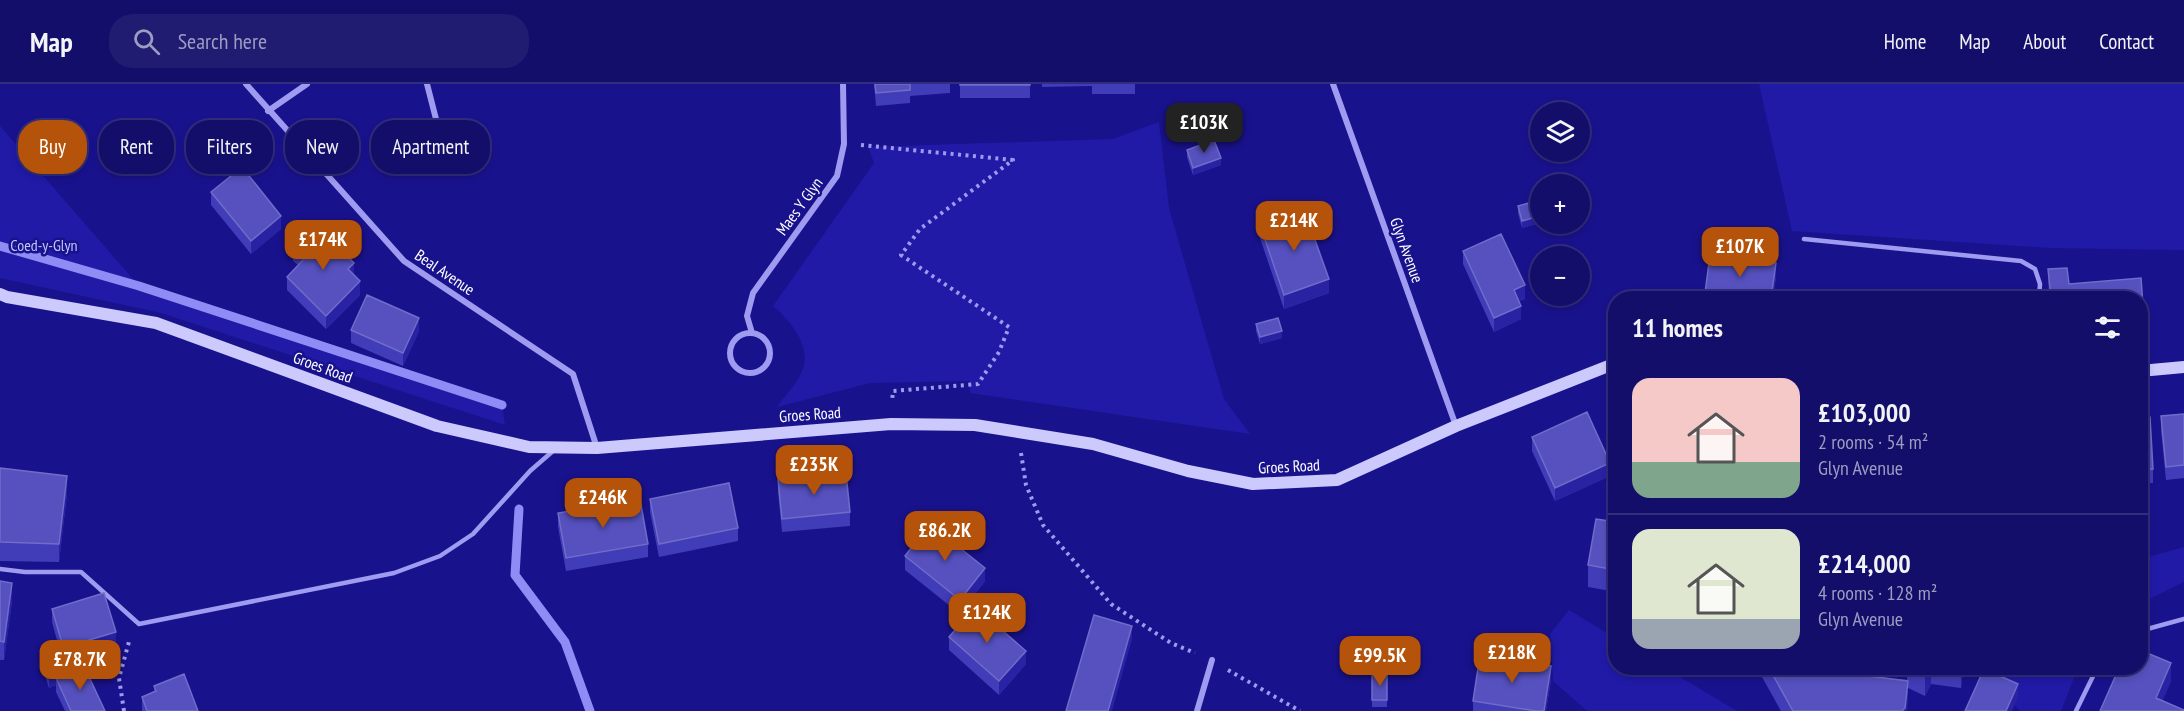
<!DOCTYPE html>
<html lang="en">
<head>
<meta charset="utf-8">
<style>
	body { margin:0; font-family:"PT Sans Narrow",sans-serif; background:#201c72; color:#f1f3f6; height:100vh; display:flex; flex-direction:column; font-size:22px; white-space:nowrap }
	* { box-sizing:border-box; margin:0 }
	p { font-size:20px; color:#9d9cc1 }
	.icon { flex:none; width:33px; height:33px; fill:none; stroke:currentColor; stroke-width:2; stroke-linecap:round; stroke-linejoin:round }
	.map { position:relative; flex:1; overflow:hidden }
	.sheet { position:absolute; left:1608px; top:207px; width:540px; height:384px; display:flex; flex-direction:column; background:#130e6a; border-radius:24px; box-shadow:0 3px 9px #0003,0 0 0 2px #322e7e }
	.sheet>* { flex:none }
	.hud { position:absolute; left:18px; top:36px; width:570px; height:54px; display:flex; gap:12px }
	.fabs { position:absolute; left:1530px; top:18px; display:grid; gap:12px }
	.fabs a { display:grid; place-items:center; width:60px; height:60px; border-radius:50%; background:#130e6a; box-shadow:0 3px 9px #0003,0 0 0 2px #322e7e; font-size:30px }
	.price { position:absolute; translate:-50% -51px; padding:0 14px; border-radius:12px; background:#b45309; color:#fff; font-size:20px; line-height:39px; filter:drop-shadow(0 2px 3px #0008) }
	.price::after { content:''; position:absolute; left:50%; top:36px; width:18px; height:14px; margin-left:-9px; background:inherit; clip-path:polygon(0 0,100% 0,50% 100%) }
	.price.selected { background:#222; color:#fff }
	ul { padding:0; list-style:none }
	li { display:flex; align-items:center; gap:18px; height:150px; padding:0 24px }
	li+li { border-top:2px solid #322e7e }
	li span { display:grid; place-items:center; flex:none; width:168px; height:120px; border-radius:18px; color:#555 }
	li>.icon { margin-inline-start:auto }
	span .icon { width:72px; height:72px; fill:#fffc; stroke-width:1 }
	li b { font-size:26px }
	h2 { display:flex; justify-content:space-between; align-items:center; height:72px; padding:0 24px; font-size:26px }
	.chip { padding:0 21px; border-radius:24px; background:#130e6a; box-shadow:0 3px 9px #0003,0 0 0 2px #322e7e; font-size:21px; line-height:54px }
	.chip.selected { background:#b45309; color:#fff }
	header { display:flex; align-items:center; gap:36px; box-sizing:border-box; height:84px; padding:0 30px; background:#130e6a; border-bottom:2px solid #322e7e }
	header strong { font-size:28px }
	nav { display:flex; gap:33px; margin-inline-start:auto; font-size:21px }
	.search { width:420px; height:54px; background:#201c72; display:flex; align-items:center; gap:15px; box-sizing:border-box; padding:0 21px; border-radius:24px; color:#9d9cc1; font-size:22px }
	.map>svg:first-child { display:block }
	.green { fill:#201aa7 }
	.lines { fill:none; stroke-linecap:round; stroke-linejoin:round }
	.stream { stroke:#8f8cf5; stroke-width:9 }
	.path { stroke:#9e9bf1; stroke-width:4; stroke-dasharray:3 4.5; stroke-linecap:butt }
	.lane { stroke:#9e9bf1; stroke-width:4.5 }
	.street { stroke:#9e9bf1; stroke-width:6 }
	.secondary { stroke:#ccc9fc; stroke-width:12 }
	.wall { fill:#413cb7 }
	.shaded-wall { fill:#2922a3 }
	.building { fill:#5651bf; stroke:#706cc9; stroke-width:1.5 }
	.labels { text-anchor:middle; stroke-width:5; stroke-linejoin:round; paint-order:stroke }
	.street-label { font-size:16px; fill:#fff; stroke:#19128d }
	.park-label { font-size:16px; fill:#c4c2fc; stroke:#19128d }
</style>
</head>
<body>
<header>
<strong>Map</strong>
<div class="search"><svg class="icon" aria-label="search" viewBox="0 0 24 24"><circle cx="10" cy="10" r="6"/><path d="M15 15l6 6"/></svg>Search here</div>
<nav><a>Home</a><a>Map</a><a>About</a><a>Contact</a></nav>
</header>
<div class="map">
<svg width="2184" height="627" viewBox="0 0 2184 627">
	<rect width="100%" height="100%" fill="#19128d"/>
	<path class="green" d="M1759 0H2184V166L2051 164 1792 147Z
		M1159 38 1169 124 1224 315 1250 350 970 309 969 297 870 299 777 323C785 311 797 300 802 287 813 264 790 236 773 222L874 79 868 63 1113 55Z
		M0 42 139 202 502 321 505 341 161 229 0 194Z
		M2184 463V498L2141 519V475Z
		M1569 526 1615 554 1616 584H1665L1737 627H1587L1553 597 1550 550Z
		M1998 584H2078L2061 627H2020L2004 610Z"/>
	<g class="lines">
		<path class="stream" d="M0 162 139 202 502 321
			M519 425 515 491 565 558 590 627"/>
		<path class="path" d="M861 61 1013 76 920 145 901 171 1009 243 999 268 978 300 893 307 892 318
			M1021 369 1026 401 1043 441 1111 520 1171 559 1195 569
			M1228 586 1300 627
			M124 627 119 594 130 554"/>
		<path class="lane" d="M1804 155 2021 177 2035 185 2040 200 2039 214
			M0 485 25 488H81L139 540 394 489 440 472 473 450 530 387 553 367
			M2140 547 2184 535
			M2076 627 2097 584"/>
		<path class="street" d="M246 0 404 177 573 290 597 364
			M427 0 436 35
			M1333 0 1456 342
			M268 27 307 0
			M730 269a20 20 0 1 1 40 0a20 20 0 1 1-40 0Z
			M752 249 747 232 753 209 837 92 844 60 843 0
			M1197 627 1212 576"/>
		<path class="secondary" d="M0 210 7 213 156 239 437 342 529 363 597 364 891 340 975 341 1093 360 1188 387 1253 400 1337 396 1456 342 1616 279
			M2140 287 2184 283"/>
	</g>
	<path class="wall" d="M874 0H950V9L910 12V19L876 22Z
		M960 0H1030V14H960Z
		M1042 0H1135V10H1092V2L1042 3Z
		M1187 66 1221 81 1193 91 1187 73Z
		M211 108 281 145 251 170 211 121Z
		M1540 116V139L1522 144 1518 129V122Z
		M1260 141 1329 209 1284 225 1260 154Z
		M293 164 354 191 360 211 326 245 287 206V193L298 181 293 177Z
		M1463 167 1525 215 1519 217 1521 235 1494 248 1463 180Z
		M2067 184 2069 200 2141 194 2144 235V248H2140V214H2049L2048 185Z
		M1776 193 1773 214H1705V209Z
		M1256 240 1282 254 1260 260 1256 247Z
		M351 246 419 247 403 282 351 259Z
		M2184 330V394L2166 396 2161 346V332Z
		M2140 333 2153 385V399H2140Z
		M1532 353 1610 392 1555 417 1532 367Z
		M0 384 67 410 59 478 0 477Z
		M778 395 850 428V442L782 448 778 408Z
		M650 415 738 444V457L659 473 650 428Z
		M558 429 648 460V473L566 487 558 443Z
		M1616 438V508L1588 503V481Z
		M905 472 985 497 960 530 905 486Z
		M0 497 12 517 4 576H0Z
		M52 525 116 562 93 569 95 590 89 592 105 627H65L56 608V601L49 604 41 579V565L58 560 52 538Z
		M949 553 1026 580 999 611 949 566Z
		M1757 584H1831V588L1907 596V584H1963L1961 604 1931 600 1925 612 1908 604 1907 627H1781Z
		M1372 590H1387V623H1372Z
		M1551 596 1546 627H1473V617Z
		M154 602 198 627H142V613L154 608Z"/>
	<path class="shaded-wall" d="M1221 74V81L1193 91V84Z
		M281 132V145L251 170V157Z
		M1540 132V139L1522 144V137Z
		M354 179V192L348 185Z
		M1776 179V193L1773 214H1771Z
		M1329 195V209L1284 225V211Z
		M360 197V211L326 245V232Z
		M1525 201V215L1514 219V206Z
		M1521 222V235L1494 248V234Z
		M419 234V247L403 282V269Z
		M1282 247V254L1260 260V253Z
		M1610 379V392L1555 417V404Z
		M67 392V410L59 478V460Z
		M985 484V497L960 530V516Z
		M12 499V517L4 576V558Z
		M1132 542V555L1112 627H1108Z
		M116 548V562L89 570V556Z
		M1026 567V580L999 611V597Z
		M95 576V590L59 601 56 594V601L49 604V590Z
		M2171 579V598L2158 627 2156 614Z
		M1551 582V596L1546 627H1544Z
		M1928 584H1931V600L1925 612V590Z
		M1961 584H1963L1961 604Z
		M1908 597 1907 627H1902Z
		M2018 600V613L2012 627H2006Z"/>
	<path class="building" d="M875 0H910V6L876 9Z
		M960 0H1030V1H960Z
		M1214 56 1221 74 1193 84 1187 66Z
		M242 83 281 132 251 157 211 108Z
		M1540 116V132L1522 137 1518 122Z
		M1304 125 1329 195 1284 211 1260 141Z
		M316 141 354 179 348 185 360 197 326 232 287 193 304 175 293 164Z
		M1501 150 1525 201 1514 206 1521 222 1494 234 1463 167Z
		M1710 171 1776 179 1771 214H1751L1705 209Z
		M2067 184 2069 200 2141 194 2144 235H2140V214H2051L2048 185Z
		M367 211 419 234 403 269 351 246Z
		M1278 234 1282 247 1260 253 1256 240Z
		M1587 328 1610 379 1555 404 1532 353Z
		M2184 330V381L2166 383 2161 332Z
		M2140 333H2150L2153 385 2140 386Z
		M0 384 67 392 59 460 0 458Z
		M846 389 850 428 782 435 778 395Z
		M729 399 738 444 659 460 650 415Z
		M640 415 648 460 566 474 558 429Z
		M1596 435 1616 438V486L1588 481Z
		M930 440 985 484 960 516 905 472Z
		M0 497 12 499 4 558 0 557Z
		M104 509 116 548 89 556 95 576 49 590 41 565 62 559 52 525Z
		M975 523 1026 567 999 597 949 553Z
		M1094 531 1132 542 1108 627H1066Z
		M2140 566 2171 579 2156 614 2184 626V627H2100L2119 584H2140Z
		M1480 571 1551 582 1544 627H1536L1473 617Z
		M84 582 105 627H71L56 594Z
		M1769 584H1829L1828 587 1908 597 1905 624 1902 627H1793Z
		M1911 584H1928L1925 590Z
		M1984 585 2018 600 2006 627H1965Z
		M184 590 198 627H147L142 613 156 607 154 602Z
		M1372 590H1387V616H1372Z"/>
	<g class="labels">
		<g class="street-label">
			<text transform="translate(799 122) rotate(-54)" y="6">Maes Y Glyn</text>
			<text transform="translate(1407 166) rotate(70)" y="6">Glyn Avenue</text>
			<text transform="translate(445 188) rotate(34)" y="6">Beal Avenue</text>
			<text transform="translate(323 283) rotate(20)" y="6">Groes Road</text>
			<text transform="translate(810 330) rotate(-4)" y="6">Groes Road</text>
			<text transform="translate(1289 382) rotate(-3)" y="6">Groes Road</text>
		</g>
		<g class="park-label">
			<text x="44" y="167">Coed-y-Glyn</text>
		</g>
	</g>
</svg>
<div class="fabs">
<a><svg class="icon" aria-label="layers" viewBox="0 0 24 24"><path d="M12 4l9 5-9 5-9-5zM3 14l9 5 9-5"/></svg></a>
<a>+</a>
<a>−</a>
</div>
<b class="price selected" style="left:1204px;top:70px">£103K</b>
<b class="price" style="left:1294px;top:168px">£214K</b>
<b class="price" style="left:323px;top:187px">£174K</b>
<b class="price" style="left:1740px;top:194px">£107K</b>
<b class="price" style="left:814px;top:412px">£235K</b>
<b class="price" style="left:603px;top:445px">£246K</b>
<b class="price" style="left:945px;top:478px">£86.2K</b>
<b class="price" style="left:987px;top:560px">£124K</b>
<b class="price" style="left:1512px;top:600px">£218K</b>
<b class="price" style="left:1380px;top:603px">£99.5K</b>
<b class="price" style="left:80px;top:607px">£78.7K</b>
<div class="hud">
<a class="chip selected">Buy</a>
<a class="chip">Rent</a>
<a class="chip">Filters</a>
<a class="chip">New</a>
<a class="chip">Apartment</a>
</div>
<section class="sheet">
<h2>11 homes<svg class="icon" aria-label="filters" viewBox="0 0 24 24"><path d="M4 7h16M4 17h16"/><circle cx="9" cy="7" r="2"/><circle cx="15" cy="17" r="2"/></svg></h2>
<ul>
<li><span style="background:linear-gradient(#f6c9c9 70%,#7fa58c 0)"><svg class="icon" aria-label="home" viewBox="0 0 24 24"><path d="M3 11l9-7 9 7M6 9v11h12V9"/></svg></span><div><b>£103,000</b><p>2 rooms · 54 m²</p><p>Glyn Avenue</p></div></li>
<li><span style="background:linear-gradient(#dfe7d0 75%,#9aa5b1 0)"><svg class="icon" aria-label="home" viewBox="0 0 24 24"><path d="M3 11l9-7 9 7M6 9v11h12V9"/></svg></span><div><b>£214,000</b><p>4 rooms · 128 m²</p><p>Glyn Avenue</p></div></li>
</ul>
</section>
</div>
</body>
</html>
